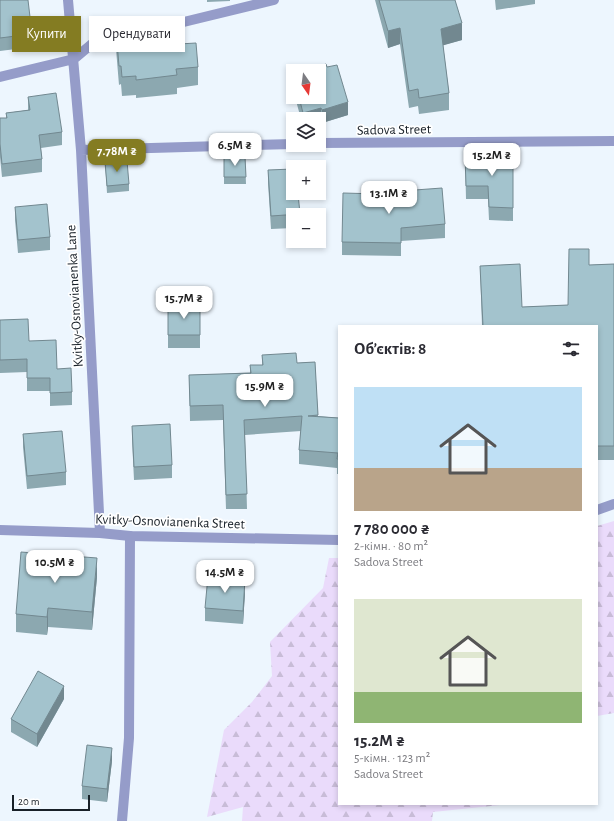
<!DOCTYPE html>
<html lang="uk">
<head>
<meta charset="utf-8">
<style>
	body { margin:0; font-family:"Alegreya Sans",sans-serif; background:#f2f2f3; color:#2b2b33; height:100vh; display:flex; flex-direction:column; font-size:15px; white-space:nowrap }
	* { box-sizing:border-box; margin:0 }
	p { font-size:13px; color:#7c7c81 }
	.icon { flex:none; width:22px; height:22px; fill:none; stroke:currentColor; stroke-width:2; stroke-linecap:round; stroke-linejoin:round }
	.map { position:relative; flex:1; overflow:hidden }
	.panel { position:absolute; left:338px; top:325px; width:260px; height:480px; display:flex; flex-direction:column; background:#fff; border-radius:0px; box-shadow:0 2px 6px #0003 }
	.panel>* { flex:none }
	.top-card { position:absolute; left:12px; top:16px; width:266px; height:36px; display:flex; gap:8px }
	.needle { width:26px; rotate:166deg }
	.tools { position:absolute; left:286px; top:64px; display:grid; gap:8px }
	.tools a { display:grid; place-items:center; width:40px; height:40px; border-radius:0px; background:#fff; box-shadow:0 2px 6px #0003; font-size:20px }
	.scale { position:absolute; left:12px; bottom:10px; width:78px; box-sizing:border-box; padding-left:4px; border:2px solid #182028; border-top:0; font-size:11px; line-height:14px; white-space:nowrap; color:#182028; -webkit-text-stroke:3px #fff; paint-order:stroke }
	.price { position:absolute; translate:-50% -34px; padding:0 9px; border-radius:8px; background:#fff; color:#222; font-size:13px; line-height:26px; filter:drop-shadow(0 1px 2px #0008) }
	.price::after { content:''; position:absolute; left:50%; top:24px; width:12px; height:9px; margin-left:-6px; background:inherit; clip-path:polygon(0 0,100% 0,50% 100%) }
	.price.selected { background:#847c22; color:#fff }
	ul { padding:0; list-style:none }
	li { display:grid; align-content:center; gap:8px; height:212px; padding:0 16px }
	li span { display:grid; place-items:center; height:124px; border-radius:0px; color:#555 }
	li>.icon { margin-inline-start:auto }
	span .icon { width:72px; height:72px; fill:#fffc; stroke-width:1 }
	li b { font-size:17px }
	h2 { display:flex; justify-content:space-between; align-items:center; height:48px; padding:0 16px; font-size:17px }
	.pill { padding:0 14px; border-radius:0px; background:#fff; box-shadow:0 2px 6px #0003; font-size:14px; line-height:36px }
	.pill.selected { background:#847c22; color:#fff }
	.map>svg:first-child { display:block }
	.forest { fill:url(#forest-firs) }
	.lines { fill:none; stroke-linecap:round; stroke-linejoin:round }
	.lane { stroke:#959cc9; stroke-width:10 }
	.street { stroke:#959cc9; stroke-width:10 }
	.wall { fill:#8ca8b0 }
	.shaded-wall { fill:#728890 }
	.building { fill:#a3c3cd; stroke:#728890 }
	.labels { text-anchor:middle; stroke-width:3.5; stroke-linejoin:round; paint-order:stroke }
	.street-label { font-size:14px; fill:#182028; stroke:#fff }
</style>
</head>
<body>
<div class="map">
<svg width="614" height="821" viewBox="0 0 614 821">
	<defs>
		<pattern id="forest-firs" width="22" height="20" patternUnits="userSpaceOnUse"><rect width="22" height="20" fill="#eadbfb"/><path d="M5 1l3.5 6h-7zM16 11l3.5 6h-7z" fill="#c8bcd7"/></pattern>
	</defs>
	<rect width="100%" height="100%" fill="#edf6fe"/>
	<path class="forest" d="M614 521V713L597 716V526Z
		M329 558H339V804H510L433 812 432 821H242L243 807 207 817 224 730 252 702 272 676 270 642 323 588Z"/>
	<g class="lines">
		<path class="lane" d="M122 821 129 738 130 536"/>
		<path class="street" d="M68 0 81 150 100 533
			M159 28 274 0
			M0 77 74 59 93 43 128 35
			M319 143 614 141
			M81 150 293 144
			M597 510 614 504
			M0 530 100 533 130 536 339 540"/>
	</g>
	<path class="wall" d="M0 0 32 34V47L0 51Z
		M207 0H230V1L207 2Z
		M375 0H455L462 40 443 45 449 93V110L419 114 418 106 409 108 400 44 388 48Z
		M495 0H535V4L496 10Z
		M116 30 179 44 198 67V85L177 88V94L136 98V95L122 96 121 84 119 85 116 49Z
		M327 67 348 115 322 123 321 121 319 122V119H301L295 97H319Z
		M292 74H293V91L292 87Z
		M28 97 62 132V145L41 148 42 159V172L2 177 0 157V118H6V113L28 110Z
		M465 155H513V221L489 220 488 199H466Z
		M245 157 246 184H224V158Z
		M105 162 129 184V191L107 193Z
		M268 170 298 193 300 215H293V228L271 229 268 183Z
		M415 190 445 224V238L401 241V256L342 255V242L415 195Z
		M15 207 50 237V250L18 253 15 220Z
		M614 264V460H597V326H482L480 266 522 307 568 305 589 265Z
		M168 306H200V348H168Z
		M0 320 29 341 57 369 72 392V405L50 406V391H27V372L0 373Z
		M262 355 297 363 315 362 318 416 339 418V474H337V468L299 464V450L301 431 245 435 247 509H226L223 420 190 421 189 375 250 373V365H262Z
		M132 426 172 465V478L134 480 132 439Z
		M23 434 66 472V485L27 489 23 447Z
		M97 577 92 630 48 627 47 635 16 632V614Z
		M245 592 243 624 205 621V608Z
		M64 699 37 747 11 732V719Z
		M112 761 107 802 82 799V786Z"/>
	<path class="shaded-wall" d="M462 23V40L441 46V29Z
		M400 28V44L388 48V31Z
		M348 102V115L322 123V110Z
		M321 108V121L319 122V119H303V113Z
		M97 558V577L92 630V612Z
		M245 579V592L243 624V611Z
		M48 608V627L47 635V617Z
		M64 686V699L37 747V734Z
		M112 748V761L107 802V789Z"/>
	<path class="building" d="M0 0H28L32 34 0 38Z
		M379 0H455L462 23 441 29 449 93 419 98 418 89 409 91 400 28 388 31Z
		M177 24 179 44 196 43 198 67 176 69 177 75 136 80V76L122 77 121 66H119L116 30Z
		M326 64 327 67 337 65 348 102 322 110 321 108 303 113 299 97H319V71H304Z
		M56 93 62 132 39 135 42 159 2 164 0 144V118H7L6 113 30 110 28 97Z
		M465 155H513V208L489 207 488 186H466Z
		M245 157 246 177H224V158Z
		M127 161 129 184 107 186 105 162Z
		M293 169V193H298L300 214 271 216 268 170Z
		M442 188 445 224 401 228V243L342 242 343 193 415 195V190Z
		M47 204 50 237 18 240 15 207Z
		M569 249H589V265L614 264V446H597V326H483L480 266 520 264 522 307 568 305Z
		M168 306H200V335H168Z
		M28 319 29 341 56 340 57 369 71 368 72 392 50 393V378H27V359L0 360V320Z
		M296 353 297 363 315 362 318 415 308 416 339 418V459H337L338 453 299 450 302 416 244 420 247 494 226 495 223 405 190 406 189 375 251 373 250 365H263L262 355Z
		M170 424 172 465 134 467 132 426Z
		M62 431 66 472 27 476 23 434Z
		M21 552 97 558 92 612 48 608 47 617 16 614Z
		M208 576 245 579 243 611 205 608Z
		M38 671 64 686 37 734 11 719Z
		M87 745 112 748 107 789 82 786Z"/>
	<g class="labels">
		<g class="street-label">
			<text transform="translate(394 129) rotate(-1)" y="5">Sadova Street</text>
			<text transform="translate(74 296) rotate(-93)" y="5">Kvitky-Osnovianenka Lane</text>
			<text transform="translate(170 521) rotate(2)" y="5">Kvitky-Osnovianenka Street</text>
		</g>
	</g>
</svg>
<div class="tools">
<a><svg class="needle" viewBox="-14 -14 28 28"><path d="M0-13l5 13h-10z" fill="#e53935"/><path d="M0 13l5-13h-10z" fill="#7c7c81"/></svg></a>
<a><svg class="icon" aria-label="layers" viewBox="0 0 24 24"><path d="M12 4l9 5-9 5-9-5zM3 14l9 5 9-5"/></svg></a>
<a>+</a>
<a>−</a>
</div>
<div class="scale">20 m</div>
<b class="price" style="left:235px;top:167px">6.5M ₴</b>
<b class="price selected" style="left:117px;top:173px">7.78M ₴</b>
<b class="price" style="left:492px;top:177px">15.2M ₴</b>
<b class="price" style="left:389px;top:215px">13.1M ₴</b>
<b class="price" style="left:184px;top:320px">15.7M ₴</b>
<b class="price" style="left:265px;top:408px">15.9M ₴</b>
<b class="price" style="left:55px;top:584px">10.5M ₴</b>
<b class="price" style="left:225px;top:594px">14.5M ₴</b>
<div class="top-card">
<a class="pill selected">Купити</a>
<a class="pill">Орендувати</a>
</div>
<section class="panel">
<h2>Об’єктів: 8<svg class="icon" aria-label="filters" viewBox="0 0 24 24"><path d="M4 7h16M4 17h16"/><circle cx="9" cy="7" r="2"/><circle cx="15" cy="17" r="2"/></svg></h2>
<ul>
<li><span style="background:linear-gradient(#bfe0f5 65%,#b9a48a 0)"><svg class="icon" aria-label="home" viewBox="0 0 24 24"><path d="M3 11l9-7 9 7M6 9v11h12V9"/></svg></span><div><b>7 780 000 ₴</b><p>2-кімн. · 80 m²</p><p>Sadova Street</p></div></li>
<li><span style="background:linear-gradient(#dfe7d0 75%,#8fb573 0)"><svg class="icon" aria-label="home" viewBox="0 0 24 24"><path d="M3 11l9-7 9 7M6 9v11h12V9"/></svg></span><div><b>15.2M ₴</b><p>5-кімн. · 123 m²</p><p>Sadova Street</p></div></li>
</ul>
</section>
</div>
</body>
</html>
